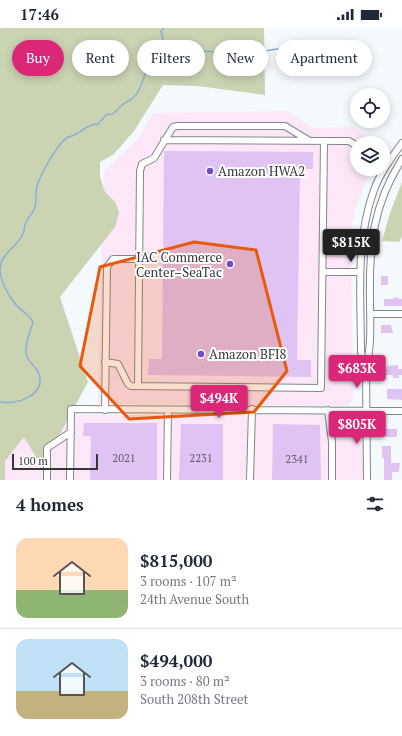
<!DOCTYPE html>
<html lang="en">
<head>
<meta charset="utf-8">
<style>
	body { margin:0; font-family:"PT Serif",serif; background:#f2f2f3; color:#1f2937; height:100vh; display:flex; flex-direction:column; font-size:15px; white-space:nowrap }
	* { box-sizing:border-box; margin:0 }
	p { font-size:13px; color:#747a83 }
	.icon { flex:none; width:22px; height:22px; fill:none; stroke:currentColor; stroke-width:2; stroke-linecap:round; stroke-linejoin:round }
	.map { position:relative; height:452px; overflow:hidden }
	.side { display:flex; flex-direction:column; background:#fff; flex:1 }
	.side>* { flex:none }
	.hud { position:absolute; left:12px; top:12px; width:378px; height:36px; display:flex; gap:8px }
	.buttons { position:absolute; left:350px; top:60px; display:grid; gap:8px }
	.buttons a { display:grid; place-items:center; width:40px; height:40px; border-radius:50%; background:#fff; box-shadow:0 2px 10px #0003; font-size:20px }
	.scale { position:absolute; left:12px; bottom:10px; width:86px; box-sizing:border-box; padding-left:4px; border:2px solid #353739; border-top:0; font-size:11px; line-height:14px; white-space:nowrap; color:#353739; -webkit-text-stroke:3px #fff; paint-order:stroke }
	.price { position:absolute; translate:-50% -34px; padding:0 9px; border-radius:4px; background:#db2777; color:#fff; font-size:13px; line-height:26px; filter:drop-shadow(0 1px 2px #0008) }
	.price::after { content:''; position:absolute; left:50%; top:24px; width:12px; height:9px; margin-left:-6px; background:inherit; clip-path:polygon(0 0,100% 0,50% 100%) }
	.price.current { background:#222; color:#fff }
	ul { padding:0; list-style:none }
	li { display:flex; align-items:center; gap:12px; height:100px; padding:0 16px }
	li+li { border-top:1px solid #e0e1e3 }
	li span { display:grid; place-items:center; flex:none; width:112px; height:80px; border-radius:12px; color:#555 }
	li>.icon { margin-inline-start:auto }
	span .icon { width:48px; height:48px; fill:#fffc; stroke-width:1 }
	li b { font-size:17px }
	h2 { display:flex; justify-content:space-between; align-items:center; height:48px; padding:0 16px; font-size:17px }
	.tag { padding:0 14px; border-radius:18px; background:#fff; box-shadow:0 2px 10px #0003; font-size:14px; line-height:36px }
	.tag.current { background:#db2777; color:#fff }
	.status { display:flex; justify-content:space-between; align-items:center; height:28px; padding:0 20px; background:#fff; direction:ltr }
	.status svg { height:11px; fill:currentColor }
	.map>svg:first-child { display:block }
	.industrial { fill:#fbe7f7 }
	.green { fill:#cad3b2 }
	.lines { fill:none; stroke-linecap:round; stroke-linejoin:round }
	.stream { stroke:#8cafd7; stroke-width:1.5 }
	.building { fill:#dfc4f3 }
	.minor-casing { stroke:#82878b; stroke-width:8 }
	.minor { stroke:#fff; stroke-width:6 }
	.marked { fill:#e8590c; fill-opacity:0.2; stroke:#e8590c; stroke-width:3; stroke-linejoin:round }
	.poi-dot { fill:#724bc4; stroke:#fff; stroke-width:1.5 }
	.labels { text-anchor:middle; stroke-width:4; stroke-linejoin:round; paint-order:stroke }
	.number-label { font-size:11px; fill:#605a68 }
	.poi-label { font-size:13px; fill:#353739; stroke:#fff; text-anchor:start }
</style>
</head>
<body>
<div class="status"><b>17:46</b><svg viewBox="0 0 49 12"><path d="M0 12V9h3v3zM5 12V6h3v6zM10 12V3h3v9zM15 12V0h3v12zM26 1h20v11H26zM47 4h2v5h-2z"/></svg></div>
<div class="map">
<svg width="402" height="452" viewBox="0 0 402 452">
	<rect width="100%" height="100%" fill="#f4f9fd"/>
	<path class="industrial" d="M287 83 313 100 352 99 378 115H357V141H371L355 181 351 205 353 371 350 375 347 378 98 376 104 143 139 110 153 85Z
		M0 387H365L364 452H0Z"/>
	<path class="green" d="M2 0H264L265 67 198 58 163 57 134 103 114 126 100 134V149L105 164 115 174 119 184 115 199 60 269 88 354 42 439 24 409 5 433V452H0V1Z
		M402 154V208L399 214 382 213 390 185Z"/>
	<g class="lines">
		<path class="stream" d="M164 17H175L187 22 246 26 289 19
			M0 374C16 377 46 368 39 346 36 338 27 334 26 325 25 314 30 305 33 294 29 286 22 284 16 277 9 268 0 253 0 241 0 225 20 218 24 203 25 200 24 197 26 194 28 189 33 186 35 179 37 172 35 165 37 158 40 147 58 115 68 109 70 108 74 108 76 106 84 102 88 96 98 96L107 86C115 88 115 83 121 78 125 74 130 73 134 69 142 62 146 41 151 29L163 22V12L161 3 164 0"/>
	</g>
	<path class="building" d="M164 123 313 124V141H300L297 332H311V349L148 347 149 331H162Z
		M381 248H388V257H381Z
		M394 269 402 271V278H384V271H394Z
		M381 297H391L393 305H381Z
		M398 337V341H402V347H398L399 350H393V347H385L387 338Z
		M387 361H402V372L387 371Z
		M84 395H157V452H90L91 408H83Z
		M181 396H223V452H179Z
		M273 396 320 397 321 452H272Z
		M385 401H397V409H385Z
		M382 418H391V435H400L399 444H392V452H384V430H382Z"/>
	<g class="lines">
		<defs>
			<path id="minor" d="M164 112 344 113H349L357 118
				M323 244H360
				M370 286H402
				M105 334 118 336 128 356 131 358 321 360 324 113
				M366 340 361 324C361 270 355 214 374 162 380 145 392 129 402 115
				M138 358 140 143 142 136 154 130 173 99 177 98H285L308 112
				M105 382 107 239 113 231H139
				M328 382 332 414V452
				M47 452V420L71 404
				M70 452 71 381 402 383
				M167 452 168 382
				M250 452 252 381
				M367 452 366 340C372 317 370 293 370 270 369 217 373 177 402 131"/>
		</defs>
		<use href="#minor" class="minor-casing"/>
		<use href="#minor" class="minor"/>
	</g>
	<path class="marked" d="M194 214 256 222 287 343 254 384 129 391 80 338 100 239Z"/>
	<g class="poi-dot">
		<circle cx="210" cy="143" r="4"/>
		<circle cx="230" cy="236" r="4"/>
		<circle cx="201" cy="326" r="4"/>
	</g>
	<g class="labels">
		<g class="number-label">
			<text x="124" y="434">2021</text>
			<text x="201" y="434">2231</text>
			<text x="297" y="435">2341</text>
		</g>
		<g class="poi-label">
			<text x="218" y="148">Amazon HWA2</text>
			<text x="222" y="234" text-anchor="end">IAC Commerce<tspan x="222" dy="15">Center–SeaTac</tspan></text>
			<text x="209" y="331">Amazon BFI8</text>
		</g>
	</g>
</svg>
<div class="buttons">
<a><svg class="icon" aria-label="locate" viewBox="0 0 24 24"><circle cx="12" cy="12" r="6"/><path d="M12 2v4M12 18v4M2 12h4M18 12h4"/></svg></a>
<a><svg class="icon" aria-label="layers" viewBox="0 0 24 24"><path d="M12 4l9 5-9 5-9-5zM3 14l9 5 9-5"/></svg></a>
</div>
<div class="scale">100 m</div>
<b class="price current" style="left:351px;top:235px">$815K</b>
<b class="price" style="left:357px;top:361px">$683K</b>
<b class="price" style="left:219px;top:391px">$494K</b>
<b class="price" style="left:357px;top:417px">$805K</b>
<div class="hud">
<a class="tag current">Buy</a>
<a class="tag">Rent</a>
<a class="tag">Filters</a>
<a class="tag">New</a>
<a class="tag">Apartment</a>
</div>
</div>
<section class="side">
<h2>4 homes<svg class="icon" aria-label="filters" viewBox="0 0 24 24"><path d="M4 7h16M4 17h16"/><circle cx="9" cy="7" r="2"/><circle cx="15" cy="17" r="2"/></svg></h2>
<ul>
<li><span style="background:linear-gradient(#ffd9b3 65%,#8fb573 0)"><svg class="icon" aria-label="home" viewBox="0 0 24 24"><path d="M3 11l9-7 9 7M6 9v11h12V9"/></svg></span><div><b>$815,000</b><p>3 rooms · 107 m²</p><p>24th Avenue South</p></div></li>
<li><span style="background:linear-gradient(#bfe0f5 65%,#c2b280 0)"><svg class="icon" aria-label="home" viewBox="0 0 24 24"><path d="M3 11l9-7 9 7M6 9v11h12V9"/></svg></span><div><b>$494,000</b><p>3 rooms · 80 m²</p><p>South 208th Street</p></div></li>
</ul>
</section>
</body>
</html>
